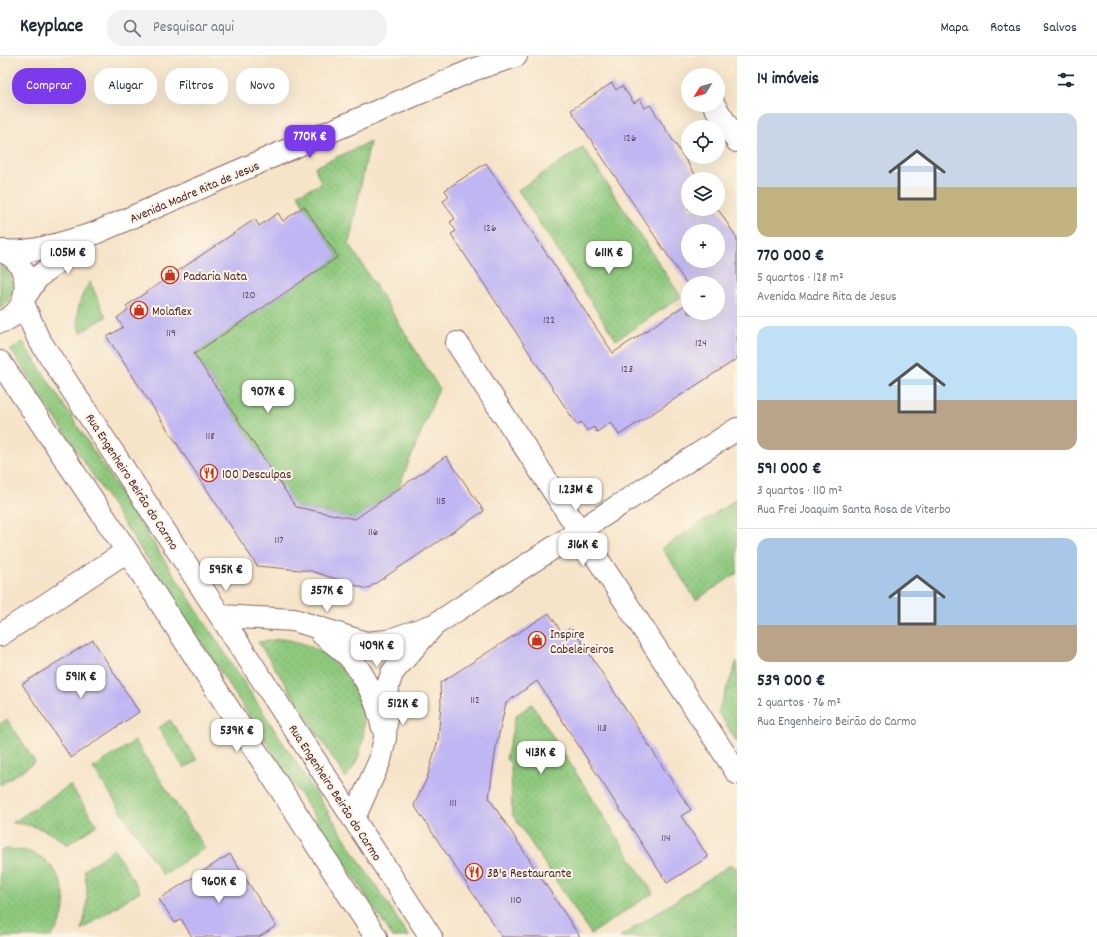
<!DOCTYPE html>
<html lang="pt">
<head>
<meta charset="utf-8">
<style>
	body { margin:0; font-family:Dekko,sans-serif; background:#f2f2f3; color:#1f2937; height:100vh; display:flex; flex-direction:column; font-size:15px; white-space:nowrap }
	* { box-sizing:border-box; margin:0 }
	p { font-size:13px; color:#747a83 }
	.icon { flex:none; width:22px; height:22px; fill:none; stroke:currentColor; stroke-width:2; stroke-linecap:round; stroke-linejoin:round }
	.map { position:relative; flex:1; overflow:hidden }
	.details { display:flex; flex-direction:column; background:#fff; width:360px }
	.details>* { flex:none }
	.hud { position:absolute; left:12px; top:12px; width:380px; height:36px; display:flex; gap:8px }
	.needle { width:26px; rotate:233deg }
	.fabs { position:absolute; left:681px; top:12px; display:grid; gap:8px }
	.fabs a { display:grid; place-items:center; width:44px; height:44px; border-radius:50%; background:#fff; box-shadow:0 4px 16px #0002; font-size:20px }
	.price { position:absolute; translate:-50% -34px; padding:0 9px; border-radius:8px; background:#fff; color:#222; font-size:13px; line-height:26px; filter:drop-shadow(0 1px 2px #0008) }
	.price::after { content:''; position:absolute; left:50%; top:24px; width:12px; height:9px; margin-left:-6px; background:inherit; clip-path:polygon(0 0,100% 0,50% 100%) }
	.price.active { background:#7c3aed; color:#fff }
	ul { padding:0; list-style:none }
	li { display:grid; align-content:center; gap:8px; height:212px; padding:0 20px }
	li+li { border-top:1px solid #e0e1e3 }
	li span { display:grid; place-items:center; height:124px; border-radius:12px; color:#555 }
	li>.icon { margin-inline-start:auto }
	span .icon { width:72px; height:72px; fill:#fffc; stroke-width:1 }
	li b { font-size:17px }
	h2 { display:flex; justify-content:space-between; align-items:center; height:48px; padding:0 20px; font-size:17px }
	.tag { padding:0 14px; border-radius:16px; background:#fff; box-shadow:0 4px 16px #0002; font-size:14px; line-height:36px }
	.tag.active { background:#7c3aed; color:#fff }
	header { display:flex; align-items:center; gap:24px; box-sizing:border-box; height:56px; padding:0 20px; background:#fff; border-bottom:1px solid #e0e1e3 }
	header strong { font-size:19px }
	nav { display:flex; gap:22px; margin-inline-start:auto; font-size:14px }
	.search { width:280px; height:36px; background:#f2f2f3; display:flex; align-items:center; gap:10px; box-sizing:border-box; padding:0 14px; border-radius:16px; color:#747a83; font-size:15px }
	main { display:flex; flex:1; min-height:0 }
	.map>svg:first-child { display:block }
	.grass { fill:url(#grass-dots); stroke:#6c7454 }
	.building { fill:#bfb6f3; fill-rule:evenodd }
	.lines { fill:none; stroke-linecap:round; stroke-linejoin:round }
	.minor-casing { stroke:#866462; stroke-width:24 }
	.minor { stroke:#fff; stroke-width:22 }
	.labels { text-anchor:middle; stroke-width:4; stroke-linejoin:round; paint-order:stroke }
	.number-label { font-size:11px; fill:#67455d }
	.street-label { font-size:13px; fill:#4a1f2b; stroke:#fcf5e5 }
	.poi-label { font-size:13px; fill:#4a1f2b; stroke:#fcf5e5; text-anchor:start }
</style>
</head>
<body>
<header>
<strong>Keyplace</strong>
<div class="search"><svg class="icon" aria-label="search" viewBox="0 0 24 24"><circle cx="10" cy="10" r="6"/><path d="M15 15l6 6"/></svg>Pesquisar aqui</div>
<nav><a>Mapa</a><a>Rotas</a><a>Salvos</a></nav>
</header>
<main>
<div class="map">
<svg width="737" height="881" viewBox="0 0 737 881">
	<defs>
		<pattern id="grass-dots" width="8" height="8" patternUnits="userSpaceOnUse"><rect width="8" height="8" fill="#8ec97e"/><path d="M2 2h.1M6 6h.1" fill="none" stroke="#7cac6d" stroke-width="1.8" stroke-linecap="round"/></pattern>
	</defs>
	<rect width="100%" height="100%" fill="#fcf5e5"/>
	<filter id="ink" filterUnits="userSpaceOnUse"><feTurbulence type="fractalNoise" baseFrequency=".025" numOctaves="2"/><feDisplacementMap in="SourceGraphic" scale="8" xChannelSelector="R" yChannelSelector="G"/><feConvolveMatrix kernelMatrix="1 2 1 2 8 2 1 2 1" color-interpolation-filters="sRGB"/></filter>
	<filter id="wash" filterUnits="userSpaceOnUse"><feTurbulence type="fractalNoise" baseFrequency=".012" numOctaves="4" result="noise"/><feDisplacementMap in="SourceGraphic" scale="16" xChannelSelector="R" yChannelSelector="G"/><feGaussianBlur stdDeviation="0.9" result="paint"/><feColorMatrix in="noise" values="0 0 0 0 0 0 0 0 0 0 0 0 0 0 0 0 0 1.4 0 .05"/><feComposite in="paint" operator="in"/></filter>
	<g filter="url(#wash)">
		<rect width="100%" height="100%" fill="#f6e4c9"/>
		<path class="grass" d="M370 86 349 187 439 332 398 433 355 463 296 451 194 298 338 201 304 150 298 138 321 128 315 111Z
			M583 91 681 241 616 284 518 134Z
			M0 208 8 215 14 231 7 246 0 252Z
			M90 226 106 261 80 277C74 258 79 242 90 226Z
			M23 286 409 881H393L11 294Z
			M737 443V517L696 544 662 492Z
			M282 583C349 590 389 667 346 722L258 586Z
			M737 605V686L718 656Z
			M532 648 653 837 591 878 512 758 511 708 506 703 516 659Z
			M7 663 35 706 0 729V668Z
			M170 664 197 704 184 712 158 672Z
			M135 685 205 792 163 819 93 712Z
			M70 729 97 769 67 789C50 775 34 768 12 767Z
			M7 793C18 794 28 794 37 799 67 815 73 856 51 881H0V795Z
			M114 793 140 835 81 874C88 854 89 836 84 814Z
			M730 809 737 812V881H620Z"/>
		<g id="blocks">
			<path class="building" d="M612 27 616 34 622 30 634 47 640 43 645 52 650 49 698 123H688V153H718L737 182V303L619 379 611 366 597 376 594 371 587 375 581 366 577 369 451 178 456 175 450 166 455 163 443 145 449 141 445 134 486 107 613 297 688 247V257H718L719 227H686L571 54ZM688 175H718V205H688Z
				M304 150 338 201 194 298 296 451 355 463 446 400 484 455 367 533 311 515 257 510 107 281 123 271 117 262 128 254 126 250 255 163 259 170 278 157 283 165Z
				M549 557 562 577 572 571 691 754 681 760 708 801 667 827 537 625 506 647 496 691 489 742 580 881H502L414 749 427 722 438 684 441 648 440 627Z
				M93 584 139 656 71 702 22 628Z
				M230 798 276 870 259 881H192L181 863 175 867 159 843Z"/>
		</g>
	</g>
	<g filter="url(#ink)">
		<use href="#blocks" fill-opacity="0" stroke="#866462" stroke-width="1"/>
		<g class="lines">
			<defs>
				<path id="minor" d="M714 49 737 85
					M0 195C34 203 34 257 0 266
					M3 195C34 198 65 186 93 178L475 13 516 0
					M24 242 38 221 85 185
					M23 247 38 282 431 881
					M457 287 737 717
					M0 306 127 495 376 881
					M221 560 294 564 366 587 387 585 431 570
					M322 578C331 586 342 593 350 602 365 619 378 647 382 669
					M0 579 127 495
					M354 762 380 704 385 682 388 630 392 617 434 569 737 373"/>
			</defs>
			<use href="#minor" class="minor-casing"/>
			<use href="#minor" class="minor"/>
		</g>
	</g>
	<defs>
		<symbol id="shop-ring" viewBox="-11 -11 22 22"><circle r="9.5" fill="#fcf5e5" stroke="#c8321e" stroke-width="1.5"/><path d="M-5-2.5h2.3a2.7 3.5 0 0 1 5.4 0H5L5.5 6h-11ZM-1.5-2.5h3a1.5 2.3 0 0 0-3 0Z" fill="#c8321e"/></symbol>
		<symbol id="restaurant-ring" viewBox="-11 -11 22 22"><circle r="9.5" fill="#fcf5e5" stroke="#c8321e" stroke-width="1.5"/><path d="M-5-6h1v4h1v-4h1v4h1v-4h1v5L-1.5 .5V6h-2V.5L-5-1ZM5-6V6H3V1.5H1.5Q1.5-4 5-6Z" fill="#c8321e"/></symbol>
	</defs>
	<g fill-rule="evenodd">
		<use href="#shop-ring" x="160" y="209" width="20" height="20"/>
		<use href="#shop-ring" x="129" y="244" width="20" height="20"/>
		<use href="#restaurant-ring" x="199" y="407" width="20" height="20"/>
		<use href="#shop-ring" x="527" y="574" width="20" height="20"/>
		<use href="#restaurant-ring" x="464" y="806" width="20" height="20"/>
	</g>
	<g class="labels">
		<g class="number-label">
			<text x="630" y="85">126</text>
			<text x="490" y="175">126</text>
			<text x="249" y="242">120</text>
			<text x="549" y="267">122</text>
			<text x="171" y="280">119</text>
			<text x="701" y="290">124</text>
			<text x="627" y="316">123</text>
			<text x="210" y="383">118</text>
			<text x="441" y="448">115</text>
			<text x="373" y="479">116</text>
			<text x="279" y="487">117</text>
			<text x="475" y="647">112</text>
			<text x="602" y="675">113</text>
			<text x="453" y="750">111</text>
			<text x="666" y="785">114</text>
			<text x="516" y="847">110</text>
		</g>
		<g class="street-label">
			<text transform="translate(194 135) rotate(-23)" y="5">Avenida Madre Rita de Jesus</text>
			<text transform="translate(133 425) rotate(57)" y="5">Rua Engenheiro Beirão do Carmo</text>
			<text transform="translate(336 736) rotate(57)" y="5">Rua Engenheiro Beirão do Carmo</text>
		</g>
		<g class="poi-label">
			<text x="183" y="224">Padaria Nata</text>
			<text x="152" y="259">Molaflex</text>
			<text x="222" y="422">100 Desculpas</text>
			<text x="550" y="582">Inspire<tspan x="550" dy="15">Cabeleireiros</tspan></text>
			<text x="487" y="821">3B's Restaurante</text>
		</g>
	</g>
</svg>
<div class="fabs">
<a><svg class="needle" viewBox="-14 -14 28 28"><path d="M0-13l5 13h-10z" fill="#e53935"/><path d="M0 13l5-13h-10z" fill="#747a83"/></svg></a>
<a><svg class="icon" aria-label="locate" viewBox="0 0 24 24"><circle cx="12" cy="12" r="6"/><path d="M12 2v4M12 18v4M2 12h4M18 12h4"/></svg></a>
<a><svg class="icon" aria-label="layers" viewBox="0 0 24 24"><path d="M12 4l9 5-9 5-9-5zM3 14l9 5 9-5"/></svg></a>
<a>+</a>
<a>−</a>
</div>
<b class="price active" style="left:310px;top:103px">770K €</b>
<b class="price" style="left:68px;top:219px">1.05M €</b>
<b class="price" style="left:609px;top:219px">611K €</b>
<b class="price" style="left:268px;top:358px">907K €</b>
<b class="price" style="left:576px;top:456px">1.23M €</b>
<b class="price" style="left:583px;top:511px">316K €</b>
<b class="price" style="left:226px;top:536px">595K €</b>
<b class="price" style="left:327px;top:557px">357K €</b>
<b class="price" style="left:377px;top:612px">409K €</b>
<b class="price" style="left:81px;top:643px">591K €</b>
<b class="price" style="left:403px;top:670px">512K €</b>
<b class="price" style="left:237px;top:697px">539K €</b>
<b class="price" style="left:541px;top:719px">413K €</b>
<b class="price" style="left:219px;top:848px">960K €</b>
<div class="hud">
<a class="tag active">Comprar</a>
<a class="tag">Alugar</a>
<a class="tag">Filtros</a>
<a class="tag">Novo</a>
</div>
</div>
<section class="details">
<h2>14 imóveis<svg class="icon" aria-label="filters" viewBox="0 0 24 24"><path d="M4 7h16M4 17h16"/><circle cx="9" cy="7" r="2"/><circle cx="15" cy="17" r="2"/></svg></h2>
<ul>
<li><span style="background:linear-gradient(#c9d6e8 60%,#c2b280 0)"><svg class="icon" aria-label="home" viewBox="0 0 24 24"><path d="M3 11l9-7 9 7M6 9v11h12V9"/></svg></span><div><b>770 000 €</b><p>5 quartos · 128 m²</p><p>Avenida Madre Rita de Jesus</p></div></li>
<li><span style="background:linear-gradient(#bfe0f5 60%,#b9a48a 0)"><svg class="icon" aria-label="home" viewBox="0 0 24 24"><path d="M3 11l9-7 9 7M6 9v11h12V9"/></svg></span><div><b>591 000 €</b><p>3 quartos · 110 m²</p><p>Rua Frei Joaquim Santa Rosa de Viterbo</p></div></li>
<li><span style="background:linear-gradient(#a9c7e8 70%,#b9a48a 0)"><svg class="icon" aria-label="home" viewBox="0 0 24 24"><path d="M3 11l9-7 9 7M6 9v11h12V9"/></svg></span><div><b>539 000 €</b><p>2 quartos · 76 m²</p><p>Rua Engenheiro Beirão do Carmo</p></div></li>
</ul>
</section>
</main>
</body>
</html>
